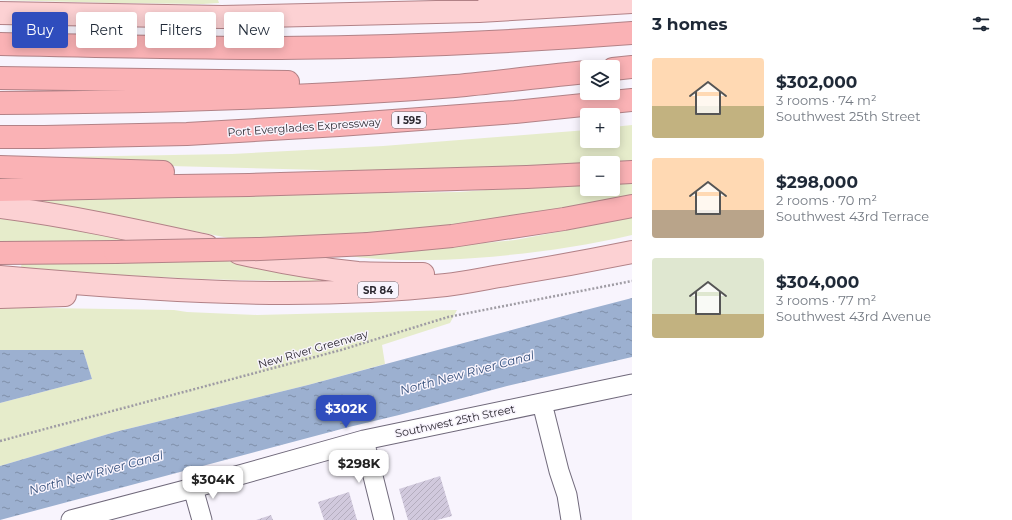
<!DOCTYPE html>
<html lang="en">
<head>
<meta charset="utf-8">
<style>
	body { margin:0; font-family:Montserrat,sans-serif; background:#f2f2f3; color:#1f2937; height:100vh; display:flex; flex-direction:column; font-size:15px; white-space:nowrap }
	* { box-sizing:border-box; margin:0 }
	p { font-size:13px; color:#747a83 }
	.icon { flex:none; width:22px; height:22px; fill:none; stroke:currentColor; stroke-width:2; stroke-linecap:round; stroke-linejoin:round }
	.map { position:relative; flex:1; overflow:hidden }
	.details { display:flex; flex-direction:column; background:#fff; width:380px }
	.details>* { flex:none }
	.top-card { position:absolute; left:12px; top:12px; width:380px; height:36px; display:flex; gap:8px }
	.buttons { position:absolute; left:580px; top:60px; display:grid; gap:8px }
	.buttons a { display:grid; place-items:center; width:40px; height:40px; border-radius:4px; background:#fff; box-shadow:0 2px 10px #0003; font-size:20px }
	.price { position:absolute; translate:-50% -34px; padding:0 9px; border-radius:8px; background:#fff; color:#222; font-size:13px; line-height:26px; filter:drop-shadow(0 1px 2px #0008) }
	.price::after { content:''; position:absolute; left:50%; top:24px; width:12px; height:9px; margin-left:-6px; background:inherit; clip-path:polygon(0 0,100% 0,50% 100%) }
	.price.current { background:#2f4dbd; color:#fff }
	ul { padding:0; list-style:none }
	li { display:flex; align-items:center; gap:12px; height:100px; padding:0 20px }
	li span { display:grid; place-items:center; flex:none; width:112px; height:80px; border-radius:4px; color:#555 }
	li>.icon { margin-inline-start:auto }
	span .icon { width:48px; height:48px; fill:#fffc; stroke-width:1 }
	li b { font-size:17px }
	h2 { display:flex; justify-content:space-between; align-items:center; height:48px; padding:0 20px; font-size:17px }
	.chip { padding:0 14px; border-radius:4px; background:#fff; box-shadow:0 2px 10px #0003; font-size:14px; line-height:36px }
	.chip.current { background:#2f4dbd; color:#fff }
	main { display:flex; flex:1; min-height:0 }
	.map>svg:first-child { display:block }
	.grass { fill:#e6eccb }
	.water { fill:url(#water-ripples) }
	.building { fill:url(#building-hatch) }
	.lines { fill:none; stroke-linecap:round; stroke-linejoin:round }
	.minor-casing { stroke:#70697b; stroke-width:21 }
	.major-casing { stroke:#b28287; stroke-width:24 }
	.highway-casing { stroke:#b28287; stroke-width:24 }
	.path { stroke:#9f9ca4; stroke-width:2.5; stroke-dasharray:2 2; stroke-linecap:butt }
	.minor { stroke:#fff; stroke-width:19 }
	.major { stroke:#fcd1d3; stroke-width:22 }
	.highway { stroke:#fab2b5; stroke-width:22 }
	.highway-bridge-casing { stroke:#b28287; stroke-width:24; stroke-linecap:butt }
	.highway-bridge { stroke:#fab2b5; stroke-width:22 }
	.labels { text-anchor:middle; stroke-width:3; stroke-linejoin:round; paint-order:stroke }
	.shield { fill:#f8f4fd; stroke:#69666e; stroke-width:1 }
	.shield-label { font-size:10px; font-weight:bold; fill:#2c2931 }
	.street-label { font-size:11px; fill:#2c2931; stroke:#f8f4fd }
	.water-label { font-size:12px; font-style:italic; fill:#344f7b; stroke:#f8f4fd }
</style>
</head>
<body>
<main>
<div class="map">
<svg width="632" height="520" viewBox="0 0 632 520">
	<defs>
		<pattern id="water-ripples" width="26" height="14" patternUnits="userSpaceOnUse"><rect width="26" height="14" fill="#9cb0d0"/><path d="M2 4q2-2 4 0t4 0M15 11q2-2 4 0t4 0" fill="none" stroke="#7f8fa9"/></pattern>
		<pattern id="building-hatch" width="6" height="6" patternUnits="userSpaceOnUse"><rect width="6" height="6" fill="#d1c9dd"/><path d="M-1 1l2-2M0 6l6-6M5 7l2-2" fill="none" stroke="#b4adbe"/></pattern>
	</defs>
	<rect width="100%" height="100%" fill="#f8f4fd"/>
	<path class="grass" d="M0 0H218L219 3 203 4 114 3Z
		M632 125V163H587V166L399 172 132 165 0 158 232 154 383 146 587 130V141H613V127Z
		M632 179V198L417 232 244 241 77 208 23 198 460 192 587 182V189H613V180Z
		M632 216V235C580 247 528 254 475 258 431 261 386 262 342 255L369 254 515 240 589 226Z
		M0 217 34 221 142 242 0 246Z
		M213 258 324 281C223 281 122 277 21 267L22 262Z
		M0 308H46L174 310 187 312 257 315 457 310 450 323 382 345 385 364 308 385 115 432 0 466V403L92 379 83 350H0Z"/>
	<path class="water" d="M632 298V357L507 386 399 415 349 427 0 520V466L115 432 308 385 578 312Z
		M0 350H83L92 379 0 403Z"/>
	<path class="building" d="M440 476 452 516 437 520H408L399 489Z
		M349 492 357 520H324L318 502Z
		M271 515 273 520H256Z"/>
	<g class="lines">
		<defs>
			<path id="minor" d="M542 403 559 471 567 495 571 520
				M364 440 384 520
				M193 488 202 520
				M71 520 193 488 364 440 632 384"/>
			<path id="major" d="M0 13 222 17 479 11 632 2
				M0 207C70 216 138 231 207 246
				M239 253C278 262 318 269 358 273 379 274 401 274 423 274
				M0 277C148 290 298 301 446 285 464 283 482 279 500 276 544 269 588 261 632 252
				M0 297 65 295"/>
			<path id="highway" d="M0 44C93 46 186 48 280 48 397 47 515 42 632 33
				M613 69 632 67
				M0 78 288 82
				M0 103C152 102 304 98 455 86 499 82 543 76 587 72
				M0 137H44L187 134 339 125 515 112 632 100
				M0 167 163 172
				M613 173 632 172
				M0 190 178 186 249 185 527 177 587 174
				M368 244 452 236 564 219 632 206
				M0 253 115 252"/>
		</defs>
		<use href="#minor" class="minor-casing"/>
		<use href="#major" class="major-casing"/>
		<use href="#highway" class="highway-casing"/>
		<path class="path" d="M0 441 341 350 448 317 632 281"/>
		<use href="#minor" class="minor"/>
		<use href="#major" class="major"/>
		<use href="#highway" class="highway"/>
		<defs>
			<path id="highway-bridge" d="M115 252 260 249 368 244"/>
		</defs>
		<use href="#highway-bridge" class="highway-bridge-casing"/>
		<use href="#highway-bridge" class="highway-bridge"/>
	</g>
	<g class="labels">
		<g class="shield">
			<rect x="392" y="112" width="34" height="16" rx="3"/>
			<rect x="358" y="282" width="40" height="16" rx="3"/>
		</g>
		<g class="shield-label">
			<text x="409" y="124">I 595</text>
			<text x="378" y="294">SR 84</text>
		</g>
		<g class="street-label">
			<text transform="translate(304 127) rotate(-4)" y="4">Port Everglades Expressway</text>
			<text transform="translate(313 349) rotate(-16)" y="4">New River Greenway</text>
			<text transform="translate(455 421) rotate(-12)" y="4">Southwest 25th Street</text>
		</g>
		<g class="water-label">
			<text transform="translate(467 373) rotate(-15)" y="4">North New River Canal</text>
			<text transform="translate(96 473) rotate(-15)" y="4">North New River Canal</text>
		</g>
	</g>
</svg>
<div class="buttons">
<a><svg class="icon" aria-label="layers" viewBox="0 0 24 24"><path d="M12 4l9 5-9 5-9-5zM3 14l9 5 9-5"/></svg></a>
<a>+</a>
<a>−</a>
</div>
<b class="price current" style="left:346px;top:429px">$302K</b>
<b class="price" style="left:359px;top:484px">$298K</b>
<b class="price" style="left:213px;top:500px">$304K</b>
<div class="top-card">
<a class="chip current">Buy</a>
<a class="chip">Rent</a>
<a class="chip">Filters</a>
<a class="chip">New</a>
</div>
</div>
<section class="details">
<h2>3 homes<svg class="icon" aria-label="filters" viewBox="0 0 24 24"><path d="M4 7h16M4 17h16"/><circle cx="9" cy="7" r="2"/><circle cx="15" cy="17" r="2"/></svg></h2>
<ul>
<li><span style="background:linear-gradient(#ffd9b3 60%,#c2b280 0)"><svg class="icon" aria-label="home" viewBox="0 0 24 24"><path d="M3 11l9-7 9 7M6 9v11h12V9"/></svg></span><div><b>$302,000</b><p>3 rooms · 74 m²</p><p>Southwest 25th Street</p></div></li>
<li><span style="background:linear-gradient(#ffd9b3 65%,#b9a48a 0)"><svg class="icon" aria-label="home" viewBox="0 0 24 24"><path d="M3 11l9-7 9 7M6 9v11h12V9"/></svg></span><div><b>$298,000</b><p>2 rooms · 70 m²</p><p>Southwest 43rd Terrace</p></div></li>
<li><span style="background:linear-gradient(#dfe7d0 70%,#c2b280 0)"><svg class="icon" aria-label="home" viewBox="0 0 24 24"><path d="M3 11l9-7 9 7M6 9v11h12V9"/></svg></span><div><b>$304,000</b><p>3 rooms · 77 m²</p><p>Southwest 43rd Avenue</p></div></li>
</ul>
</section>
</main>
</body>
</html>
